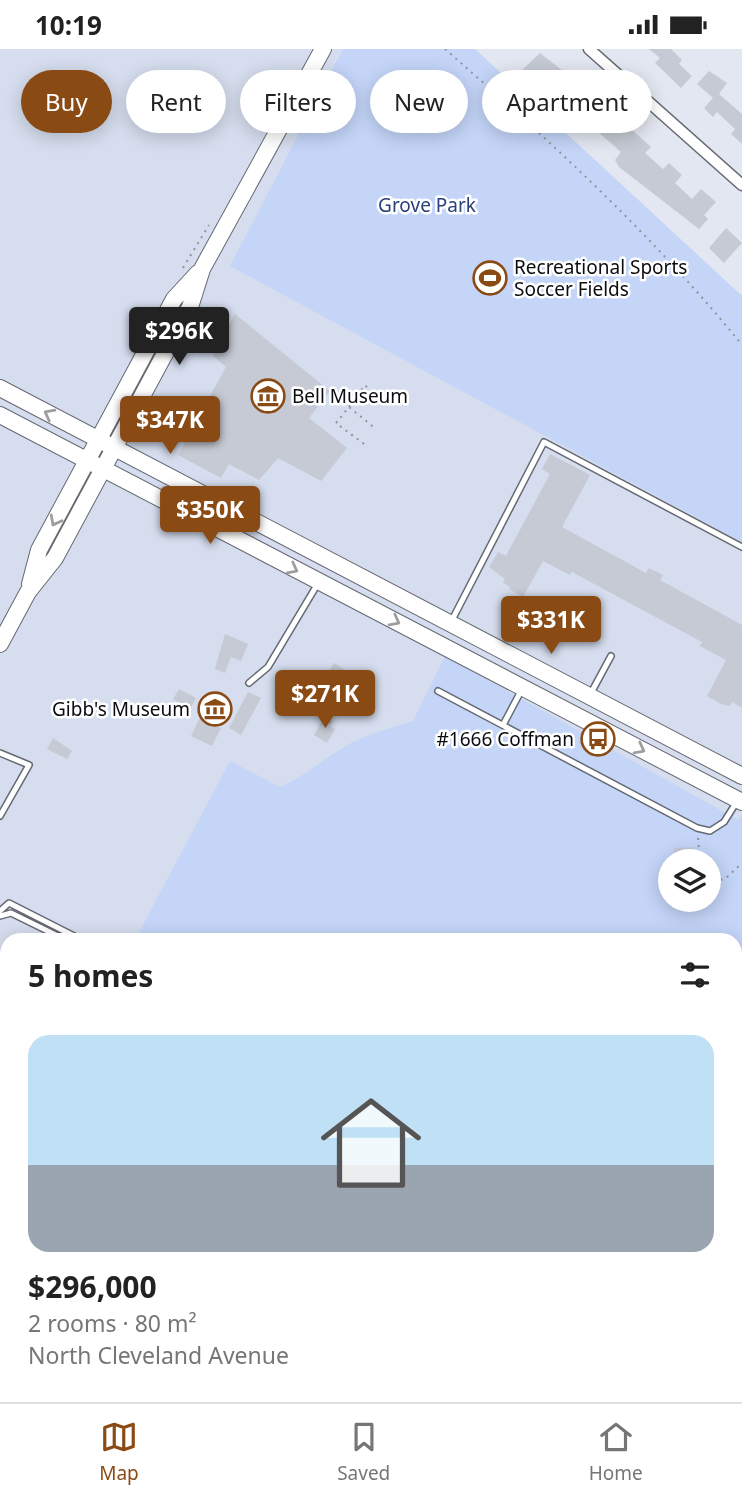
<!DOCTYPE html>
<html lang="en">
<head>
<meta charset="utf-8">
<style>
	body { margin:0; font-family:"Noto Sans",sans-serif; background:#f6f6f6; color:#222; height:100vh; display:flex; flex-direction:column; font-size:26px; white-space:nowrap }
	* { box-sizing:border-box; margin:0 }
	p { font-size:23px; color:#767676 }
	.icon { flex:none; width:38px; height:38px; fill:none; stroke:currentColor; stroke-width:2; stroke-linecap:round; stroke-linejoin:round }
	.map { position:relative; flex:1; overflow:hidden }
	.panel { position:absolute; left:0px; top:884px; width:742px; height:471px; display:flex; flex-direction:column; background:#fff; border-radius:21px 21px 0 0; box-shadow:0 4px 18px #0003 }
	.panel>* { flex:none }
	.guide { position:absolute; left:21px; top:21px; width:700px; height:63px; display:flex; gap:14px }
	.buttons { position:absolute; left:658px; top:800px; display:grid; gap:14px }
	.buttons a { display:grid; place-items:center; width:63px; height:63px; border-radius:50%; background:#fff; box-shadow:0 4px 18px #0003; font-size:35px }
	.price { position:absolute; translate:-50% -60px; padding:0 16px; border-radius:7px; background:#8a4a13; color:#fff; font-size:23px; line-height:46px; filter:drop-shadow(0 2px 4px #0008) }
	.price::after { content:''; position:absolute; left:50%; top:42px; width:21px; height:16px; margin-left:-10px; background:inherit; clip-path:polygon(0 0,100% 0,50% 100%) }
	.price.on { background:#222; color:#fff }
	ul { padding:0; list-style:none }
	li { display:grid; align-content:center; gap:14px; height:371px; padding:0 28px }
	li+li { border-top:2px solid #e0e0e0 }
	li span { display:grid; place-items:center; height:217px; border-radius:21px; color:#555 }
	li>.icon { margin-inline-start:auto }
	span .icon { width:126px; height:126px; fill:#fffc; stroke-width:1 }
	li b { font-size:30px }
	h2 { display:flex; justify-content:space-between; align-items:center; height:84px; padding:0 28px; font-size:30px }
	.pill { padding:0 24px; border-radius:32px; background:#fff; box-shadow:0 4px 18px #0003; font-size:24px; line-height:63px }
	.pill.on { background:#8a4a13; color:#fff }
	.status { display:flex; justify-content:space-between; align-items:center; height:49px; padding:0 35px; background:#fff; direction:ltr }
	.status svg { height:19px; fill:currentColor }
	.tab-bar { display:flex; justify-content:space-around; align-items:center; height:98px; border-top:2px solid #e0e0e0; background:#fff; font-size:19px; color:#767676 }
	.tab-bar a { display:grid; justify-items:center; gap:4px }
	.tab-bar .on { color:#8a4a13 }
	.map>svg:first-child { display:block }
	.built { fill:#d5ddee; fill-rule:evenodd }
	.green { fill:#c4d5f8; fill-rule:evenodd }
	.building { fill:#c6cad4 }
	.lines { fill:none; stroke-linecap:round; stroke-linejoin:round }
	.lane-casing { stroke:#656972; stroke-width:8 }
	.street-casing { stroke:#656972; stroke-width:13 }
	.secondary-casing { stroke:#656972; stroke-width:18 }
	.path { stroke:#92949c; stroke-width:2; stroke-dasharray:2 5; stroke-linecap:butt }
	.lane { stroke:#fff; stroke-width:5 }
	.street { stroke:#fff; stroke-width:10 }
	.secondary { stroke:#fff; stroke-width:16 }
	.oneway { stroke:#9d9e9f }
	.labels { text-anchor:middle; stroke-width:5; stroke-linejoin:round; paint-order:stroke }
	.park-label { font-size:19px; fill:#29407b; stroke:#fff }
	.poi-label { font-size:19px; fill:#0b0c10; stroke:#fff; text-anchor:start }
</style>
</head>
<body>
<div class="status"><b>10:19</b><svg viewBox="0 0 49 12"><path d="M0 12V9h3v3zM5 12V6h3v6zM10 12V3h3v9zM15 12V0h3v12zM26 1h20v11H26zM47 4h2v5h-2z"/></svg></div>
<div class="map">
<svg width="742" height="1353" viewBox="0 0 742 1353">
	<rect width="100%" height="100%" fill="#e3e7f1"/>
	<path class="built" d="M0 0H475L742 247V1353H0ZM670 812H709V850H670ZM7 891H735V1348H7Z"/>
	<path class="green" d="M343 0H475L742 247V493L230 217Z
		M445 607 738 771 742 765V1353H0V1160H7V1348H735V891H135L230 712 280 738C303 728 320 713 341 700 363 686 388 680 413 672ZM670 812H709V850H670Z
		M7 943V1122L0 1118V956Z"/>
	<path class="building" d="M649 0H671L682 11 679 15 692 27 681 39 655 14 660 9Z
		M540 4 567 25 558 36 550 29 538 41 519 24Z
		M709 22 727 34 719 45 742 65V95L731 85 735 80 717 63 713 68 704 59 713 49 697 35Z
		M590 43 651 98 645 104 663 120 669 114 682 126 675 134 692 150 701 140 716 153 704 166 708 170 699 180 619 118 615 111 621 103 581 68 573 76 560 65 577 47 582 51Z
		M726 179 742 194 724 214 709 199Z
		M235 265 330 342 309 369 347 399 321 432 278 409 259 431 229 415 221 429 178 406 186 392 162 380 175 352 200 365 226 318 213 307Z
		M550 405 590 426 562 478 646 524 649 519 663 526 660 531 742 576V659L732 653 730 657 721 655 707 647 726 611 700 597 702 593 572 523 570 526 543 512 523 548 509 540 510 538 503 534 505 530 489 518 498 503 506 507 550 425 542 420Z
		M225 585 248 595 241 612 231 608 225 624 215 620Z
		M334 614 364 633 358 643 347 637 341 648 329 642 334 632 326 628Z
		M179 640 196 649 190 660 173 650Z
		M248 643 261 649 241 686 229 679Z
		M325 667 333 672 330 677 335 680 327 694 314 686Z
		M200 668 221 679 212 697 191 687Z
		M53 689 72 702 67 710 47 700Z
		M694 798 695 812H675L674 799Z"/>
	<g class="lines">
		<defs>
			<path id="lane" d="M451 573 544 393 742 498
				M249 634 268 618 317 536
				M438 642 697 779 710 782 724 773 736 754
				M591 644 611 607
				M503 676 521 642
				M0 704 29 716 0 767
				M0 862 9 854 82 891
				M0 867 11 864 66 891"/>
			<path id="street" d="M589 0 742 136"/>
			<path id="secondary" d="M0 339 742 727
				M0 366 742 753
				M30 535 39 501 174 250 198 224
				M0 595 28 543 55 509 190 258 202 220 323 0"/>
		</defs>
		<use href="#lane" class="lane-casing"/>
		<use href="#street" class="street-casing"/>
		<use href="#secondary" class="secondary-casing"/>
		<path class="path" d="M445 0C549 91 655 188 742 296
			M183 219 209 176
			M349 358 365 336 375 347 391 350 396 354
			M364 395 336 374 349 358 376 380
			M698 789 700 812
			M709 830 712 834 726 829 742 814
			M285 1348 298 1353"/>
		<use href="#lane" class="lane"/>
		<use href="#street" class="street"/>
		<use href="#secondary" class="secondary"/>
	</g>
	<defs><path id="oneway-chevron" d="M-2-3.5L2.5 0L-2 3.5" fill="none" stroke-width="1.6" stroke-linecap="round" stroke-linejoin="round" transform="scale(1.75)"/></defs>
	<g class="oneway">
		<use href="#oneway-chevron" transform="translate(49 365) rotate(-152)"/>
		<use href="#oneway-chevron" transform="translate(55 472) rotate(118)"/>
		<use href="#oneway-chevron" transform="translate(293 520) rotate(28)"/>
		<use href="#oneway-chevron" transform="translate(395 572) rotate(28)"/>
		<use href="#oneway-chevron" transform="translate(640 700) rotate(28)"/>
	</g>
	<defs>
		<symbol id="stadium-ring" viewBox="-11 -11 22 22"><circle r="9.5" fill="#fff" stroke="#8a4a13" stroke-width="1.5"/><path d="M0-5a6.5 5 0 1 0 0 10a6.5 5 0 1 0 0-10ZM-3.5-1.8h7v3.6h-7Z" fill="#8a4a13"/></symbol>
		<symbol id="museum-ring" viewBox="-11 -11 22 22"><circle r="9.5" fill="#fff" stroke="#8a4a13" stroke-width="1.5"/><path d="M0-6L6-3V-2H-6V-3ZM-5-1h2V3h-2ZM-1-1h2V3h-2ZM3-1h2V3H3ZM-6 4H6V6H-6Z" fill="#8a4a13"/></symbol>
		<symbol id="bus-ring" viewBox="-11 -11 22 22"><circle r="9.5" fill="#fff" stroke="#8a4a13" stroke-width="1.5"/><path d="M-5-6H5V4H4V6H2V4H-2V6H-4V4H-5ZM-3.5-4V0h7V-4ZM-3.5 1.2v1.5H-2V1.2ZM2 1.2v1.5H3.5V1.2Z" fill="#8a4a13"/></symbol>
	</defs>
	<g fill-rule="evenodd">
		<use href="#stadium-ring" x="471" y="210" width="38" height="38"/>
		<use href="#museum-ring" x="249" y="328" width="38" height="38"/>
		<use href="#museum-ring" x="196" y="641" width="38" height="38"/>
		<use href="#bus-ring" x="579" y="671" width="38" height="38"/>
	</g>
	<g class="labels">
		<g class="park-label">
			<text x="427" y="163">Grove Park</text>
		</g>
		<g class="poi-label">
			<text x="514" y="225">Recreational Sports<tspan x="514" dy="22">Soccer Fields</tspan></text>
			<text x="292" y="354">Bell Museum</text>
			<text x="190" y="667" text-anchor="end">Gibb's Museum</text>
			<text x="574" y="697" text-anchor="end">#1666 Coffman</text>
		</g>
	</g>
</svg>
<div class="buttons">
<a><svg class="icon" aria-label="layers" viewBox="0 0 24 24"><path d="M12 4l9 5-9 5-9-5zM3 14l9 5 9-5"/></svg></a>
</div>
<b class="price on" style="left:179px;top:318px">$296K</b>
<b class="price" style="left:170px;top:407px">$347K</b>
<b class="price" style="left:210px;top:497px">$350K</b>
<b class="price" style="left:551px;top:607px">$331K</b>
<b class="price" style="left:325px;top:681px">$271K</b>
<div class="guide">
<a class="pill on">Buy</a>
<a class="pill">Rent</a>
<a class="pill">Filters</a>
<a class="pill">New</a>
<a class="pill">Apartment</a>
</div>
<section class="panel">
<h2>5 homes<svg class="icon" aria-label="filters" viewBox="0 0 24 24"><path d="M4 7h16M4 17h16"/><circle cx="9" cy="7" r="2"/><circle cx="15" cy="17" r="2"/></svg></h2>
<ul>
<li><span style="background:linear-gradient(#bfe0f5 60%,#9aa5b1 0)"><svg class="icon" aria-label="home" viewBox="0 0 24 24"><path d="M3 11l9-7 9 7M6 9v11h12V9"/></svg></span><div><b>$296,000</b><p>2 rooms · 80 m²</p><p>North Cleveland Avenue</p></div></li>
</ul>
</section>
</div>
<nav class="tab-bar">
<a class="on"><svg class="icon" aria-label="map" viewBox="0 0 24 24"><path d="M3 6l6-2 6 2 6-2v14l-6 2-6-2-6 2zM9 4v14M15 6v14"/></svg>Map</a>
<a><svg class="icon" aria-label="saved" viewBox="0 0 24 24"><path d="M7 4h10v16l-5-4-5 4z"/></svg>Saved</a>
<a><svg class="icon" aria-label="home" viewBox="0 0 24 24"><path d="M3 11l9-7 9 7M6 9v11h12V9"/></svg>Home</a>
</nav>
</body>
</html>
